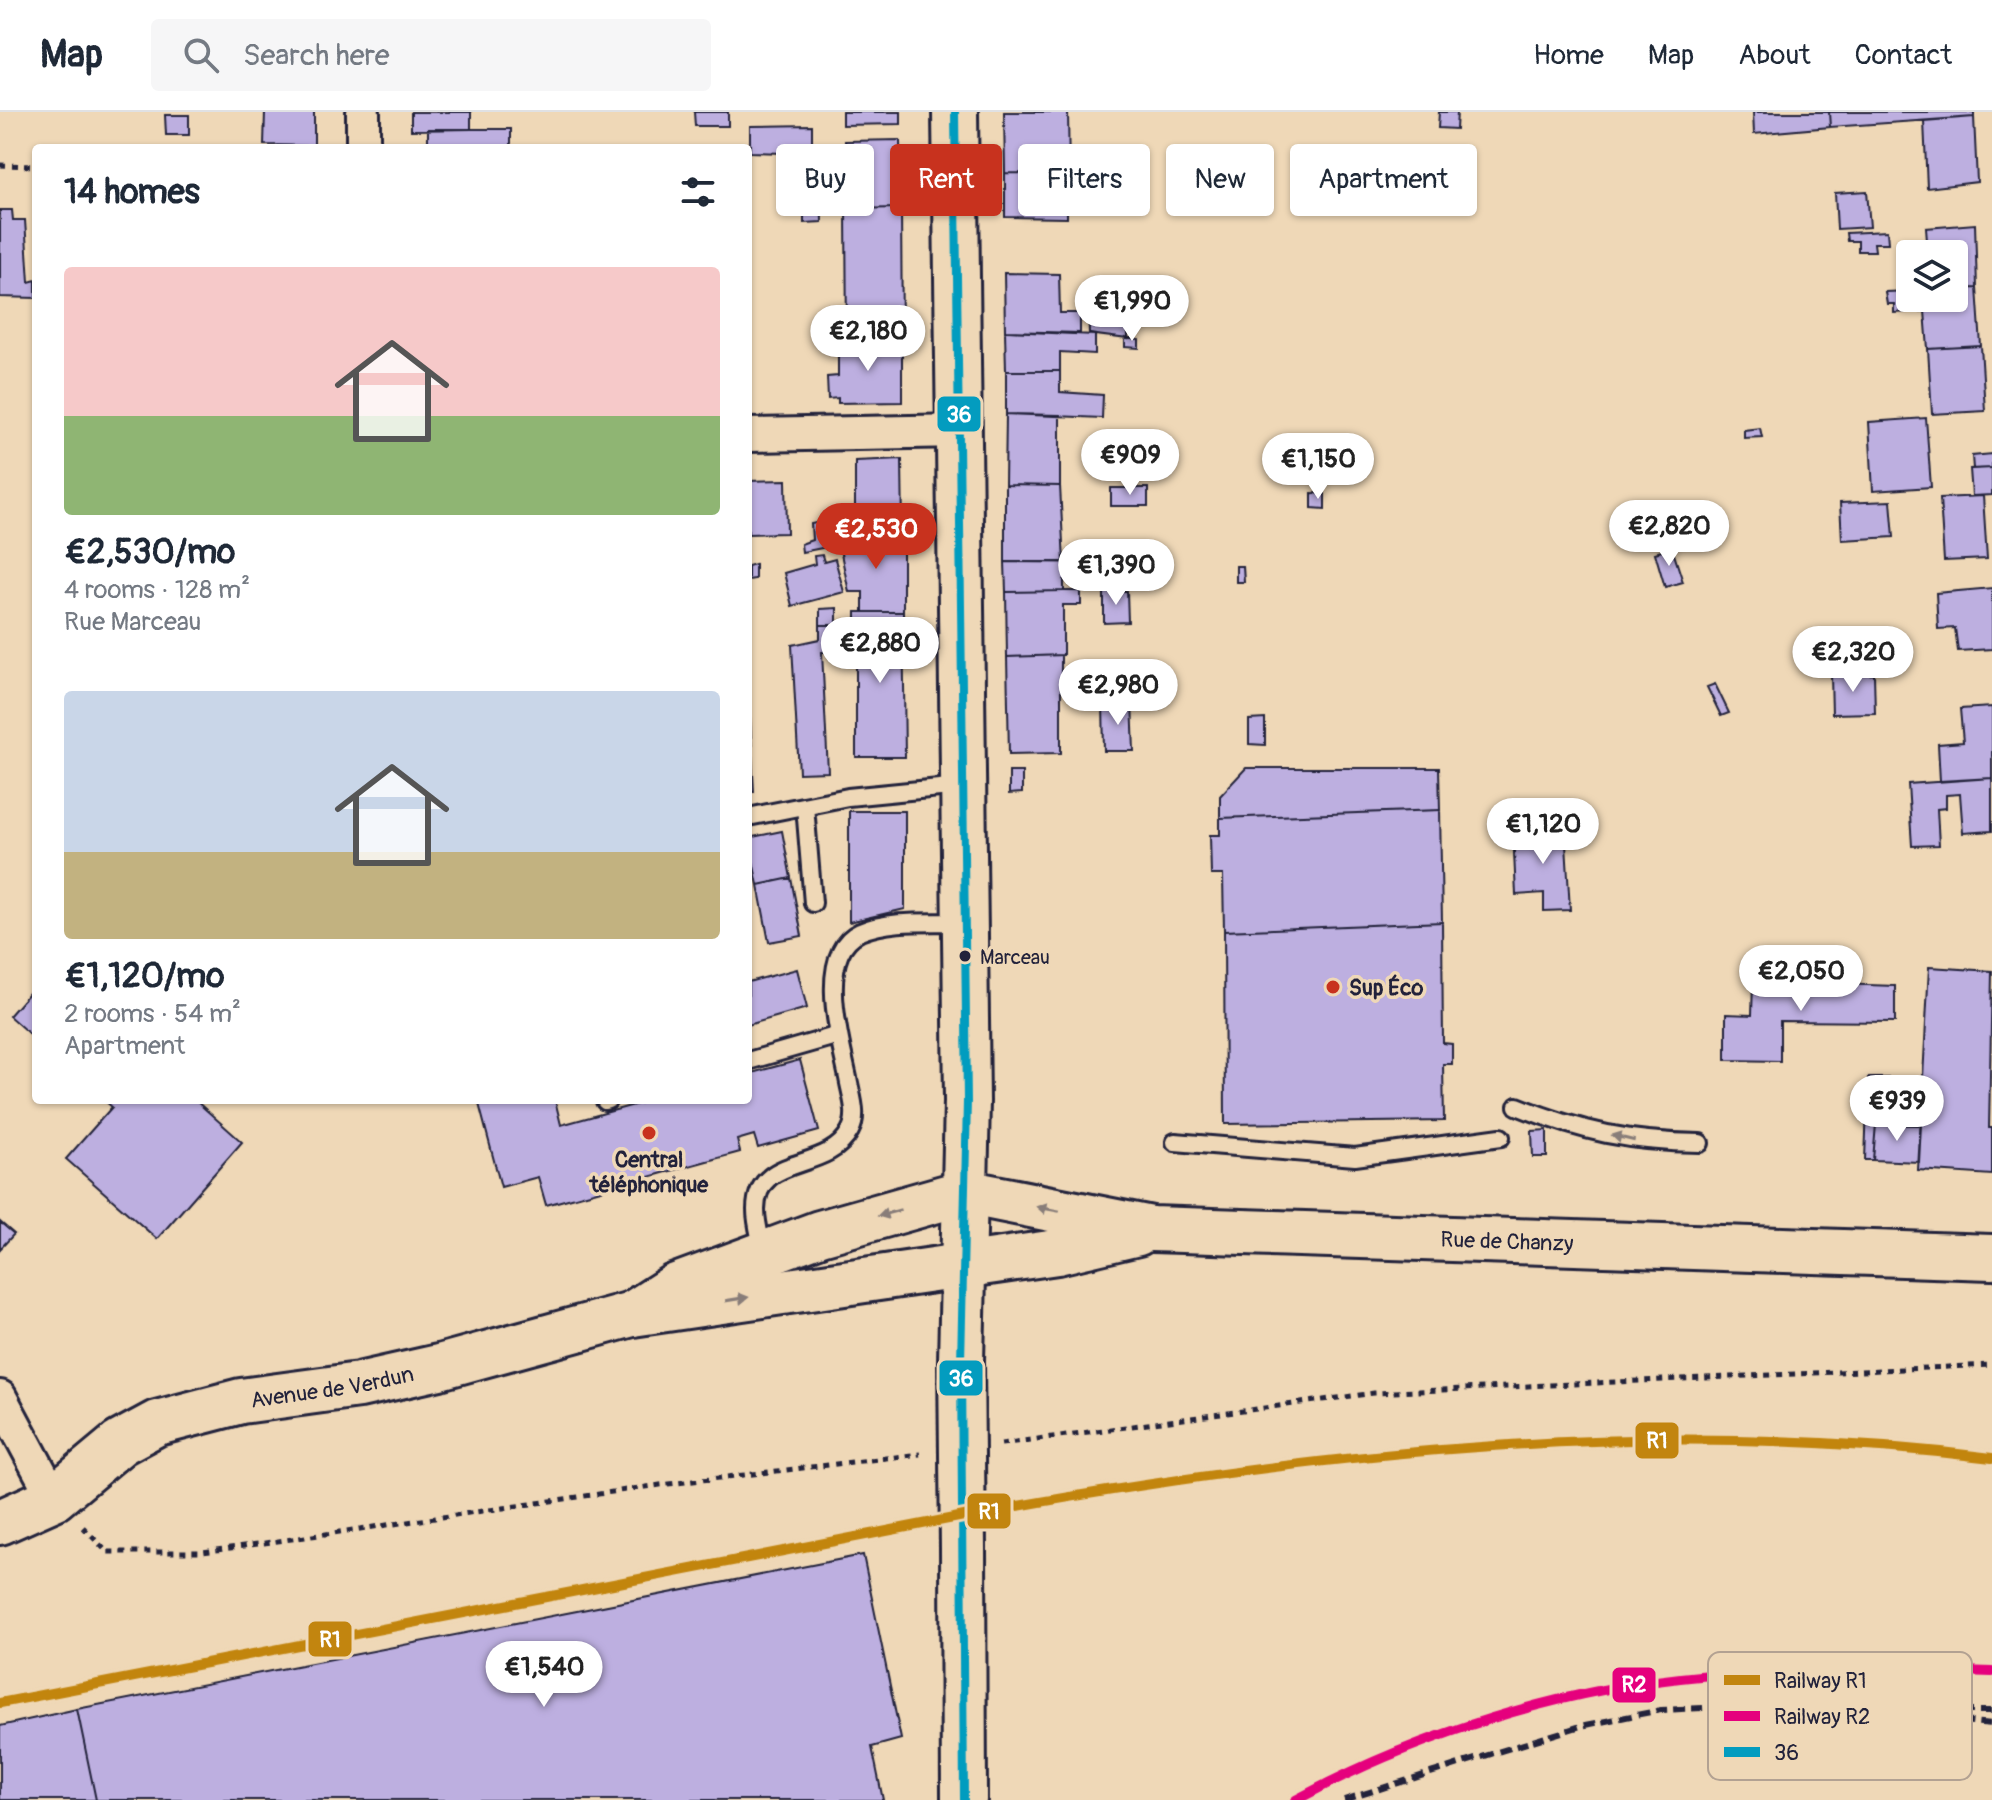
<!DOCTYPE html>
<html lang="en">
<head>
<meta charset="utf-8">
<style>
	body { margin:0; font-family:Pangolin,sans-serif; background:#f6f6f7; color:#1f2937; height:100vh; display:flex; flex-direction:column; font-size:30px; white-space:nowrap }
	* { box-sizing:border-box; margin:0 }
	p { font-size:26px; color:#747a83 }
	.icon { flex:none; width:44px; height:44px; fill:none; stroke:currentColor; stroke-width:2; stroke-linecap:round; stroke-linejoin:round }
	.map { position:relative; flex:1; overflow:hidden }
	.details { position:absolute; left:32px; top:32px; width:720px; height:960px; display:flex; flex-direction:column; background:#fff; border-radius:8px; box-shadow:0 2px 6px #0004 }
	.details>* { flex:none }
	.hud { position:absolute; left:776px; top:32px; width:760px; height:72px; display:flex; gap:16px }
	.fabs { position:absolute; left:1896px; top:128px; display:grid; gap:16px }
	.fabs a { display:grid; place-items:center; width:72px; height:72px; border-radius:8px; background:#fff; box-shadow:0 2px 6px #0004; font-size:40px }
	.price { position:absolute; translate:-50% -68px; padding:0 18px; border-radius:28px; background:#fff; color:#222; font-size:26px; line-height:52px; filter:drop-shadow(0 2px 4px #0008) }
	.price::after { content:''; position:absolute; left:50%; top:48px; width:24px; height:18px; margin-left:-12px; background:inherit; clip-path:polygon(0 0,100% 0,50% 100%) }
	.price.current { background:#c8321e; color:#fff }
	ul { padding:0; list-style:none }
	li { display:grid; align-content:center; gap:16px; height:424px; padding:0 32px }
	li span { display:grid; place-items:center; height:248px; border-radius:8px; color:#555 }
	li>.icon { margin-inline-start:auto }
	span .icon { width:144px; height:144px; fill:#fffc; stroke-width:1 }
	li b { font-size:34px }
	h2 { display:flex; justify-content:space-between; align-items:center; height:96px; padding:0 32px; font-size:34px }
	.pill { padding:0 28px; border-radius:8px; background:#fff; box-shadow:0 2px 6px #0004; font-size:28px; line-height:72px }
	.pill.current { background:#c8321e; color:#fff }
	header { display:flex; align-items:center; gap:48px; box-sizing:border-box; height:112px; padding:0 40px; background:#fff; border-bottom:2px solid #e0e1e3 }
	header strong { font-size:38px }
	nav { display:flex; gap:44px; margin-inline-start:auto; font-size:28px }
	.search { width:560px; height:72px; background:#f6f6f7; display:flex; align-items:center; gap:20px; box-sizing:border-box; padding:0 28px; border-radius:8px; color:#747a83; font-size:30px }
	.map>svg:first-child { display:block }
	.building { fill:#bdafe0; stroke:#22223b; stroke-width:2 }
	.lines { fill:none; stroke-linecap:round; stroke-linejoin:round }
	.service-casing { stroke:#22223b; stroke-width:22 }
	.minor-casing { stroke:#22223b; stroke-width:38 }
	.secondary-casing { stroke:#22223b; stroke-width:50 }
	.path { stroke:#22223b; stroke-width:5; stroke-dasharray:6 6; stroke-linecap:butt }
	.service { stroke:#efd8b7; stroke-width:16 }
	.minor { stroke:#efd8b7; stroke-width:32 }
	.secondary { stroke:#efd8b7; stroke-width:44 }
	.rail { stroke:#22223b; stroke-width:6; stroke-dasharray:12 6; stroke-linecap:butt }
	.secondary-bridge-casing { stroke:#22223b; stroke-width:50; stroke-linecap:butt }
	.secondary-bridge { stroke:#efd8b7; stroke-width:44 }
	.bus-1-casing { stroke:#efd8b7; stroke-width:14 }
	.bus-1 { stroke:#039cbf; stroke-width:8 }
	.rail-1-casing { stroke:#efd8b7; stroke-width:16 }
	.rail-2-casing { stroke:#efd8b7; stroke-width:16 }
	.rail-1 { stroke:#c2850f; stroke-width:10 }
	.rail-2 { stroke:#e5007d; stroke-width:10 }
	.oneway { fill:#887d79 }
	.bus-dot { fill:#22223b; stroke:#efd8b7; stroke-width:3 }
	.poi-dot { fill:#c8321e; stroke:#efd8b7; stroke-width:3 }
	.labels { text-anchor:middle; stroke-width:7; stroke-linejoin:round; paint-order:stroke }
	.bus-label { font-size:20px; fill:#22223b; stroke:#efd8b7; text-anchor:start }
	.poi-label { font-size:22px; font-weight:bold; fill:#22223b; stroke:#efd8b7; text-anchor:start }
	.street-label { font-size:22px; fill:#22223b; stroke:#efd8b7 }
	.key { fill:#efd8b7; stroke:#b2a192; stroke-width:2 }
	.key-label { font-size:22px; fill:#22223b }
	.line-badge { stroke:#efd8b7; stroke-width:3 }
	.badge-label { font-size:22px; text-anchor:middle; font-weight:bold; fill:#fff }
</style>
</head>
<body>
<header>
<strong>Map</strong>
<div class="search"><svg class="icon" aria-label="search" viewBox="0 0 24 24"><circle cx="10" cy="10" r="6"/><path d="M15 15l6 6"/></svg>Search here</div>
<nav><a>Home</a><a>Map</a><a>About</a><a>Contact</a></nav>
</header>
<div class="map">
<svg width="1992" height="1688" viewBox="0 0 1992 1688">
	<rect width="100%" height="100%" fill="#efd8b7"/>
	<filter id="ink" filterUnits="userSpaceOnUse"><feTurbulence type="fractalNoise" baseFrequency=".0125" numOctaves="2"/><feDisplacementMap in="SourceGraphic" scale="16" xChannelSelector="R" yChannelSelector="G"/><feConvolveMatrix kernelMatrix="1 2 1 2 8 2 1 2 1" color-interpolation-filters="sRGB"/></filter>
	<g filter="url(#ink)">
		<path class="building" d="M265 0H314V34L264 33Z
			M411 0H471V17L411 18Z
			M694 0H728V14H695Z
			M842 0H901V12L842 13Z
			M1004 0H1068L1069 62 1005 61Z
			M1439 0H1457L1456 17 1438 16Z
			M1753 0H1829L1830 15 1754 22Z
			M1829 0H1974V5L1830 15Z
			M165 3H189V23H166Z
			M1974 5 1977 70 1927 76 1924 9Z
			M812 13V40L791 41V47H783V41L750 40V14Z
			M428 17H511V36H428Z
			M900 28 901 96 846 97 845 29Z
			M832 57H845L846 78 832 77Z
			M1005 61 1067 62V106L1005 105Z
			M804 65 821 68 822 110 804 111Z
			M1867 79 1870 115 1837 117 1835 81Z
			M901 96 902 229 847 230 846 97Z
			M0 98H12L13 108H25L29 170 36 168V186L0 185Z
			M1975 112 1977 176 1954 177V142H1928L1926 116Z
			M1887 119 1888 131H1874L1875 139H1858V129H1847L1846 121Z
			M1004 161 1059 162 1060 201H1080V221L1005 219Z
			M1977 176 1981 234 1928 237 1925 199 1894 201V192H1887L1885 180 1910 179V186H1954V177Z
			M1088 186H1114L1115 206 1128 207V227L1089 222Z
			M1005 219 1095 223V242L1060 240V259H1006Z
			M1125 226 1139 228V236L1125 235Z
			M902 229V290L838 291V286L828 287 827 265 838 264V231Z
			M1981 234 1985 299 1932 302 1928 237Z
			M1006 259H1060V280L1103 283 1102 306 1006 302Z
			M1006 302 1060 303V374L1005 373Z
			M1926 306 1931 375 1873 379 1869 310Z
			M1760 316 1762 325 1744 326V318Z
			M1992 342V356L1973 357 1972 344Z
			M902 347 903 418 855 429V349Z
			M1992 356V383L1972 384 1970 357Z
			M786 368 787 421 748 422V369Z
			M1005 373 1060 374 1064 450H1005Z
			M1111 376H1148V394H1111Z
			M1312 381 1325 382V397L1312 396Z
			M1983 384 1987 447 1944 449 1940 386Z
			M1891 389 1894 425 1842 428 1840 391Z
			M830 408 832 434 802 440 801 432 812 428 811 412Z
			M903 418V500H863V480H849L839 432Z
			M1672 436 1683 470 1665 475 1655 441Z
			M822 443 824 450 835 447 844 480 792 494 784 461 815 452 814 444Z
			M1005 450 1126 451V469L1064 468V479L1006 480Z
			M755 452V467L748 468V454Z
			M1236 454H1243L1244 470H1236Z
			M1992 476V537L1958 539 1955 516 1938 517 1936 481Z
			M1064 479H1081V493H1063V543L1007 545 1006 480Z
			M1104 479H1127L1128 510 1104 511Z
			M837 496V513H820V497Z
			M856 500H903L905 645H856Z
			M820 513H837V527H831V540H822L828 660 799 661 792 533 820 527Z
			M1061 543V641L1009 642 1007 545Z
			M1874 562 1875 601 1832 602 1831 563Z
			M748 568 754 680H748Z
			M1715 572 1729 601 1721 604 1707 575Z
			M1132 590 1134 639H1104L1103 591Z
			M1992 595V666L1940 669 1938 632 1963 630 1960 597Z
			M1265 607V633L1249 632V608Z
			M1246 656H1439L1440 698 1220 706V684Z
			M1009 660H1022V681L1009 682Z
			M1992 666V719L1963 721 1960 682 1946 683V696L1937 697 1939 733 1912 734 1908 672Z
			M1440 698 1442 810 1224 819 1223 763H1211L1210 723H1220V706Z
			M849 699H905V797L849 810Z
			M1565 716 1570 798 1544 799V781L1516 783 1513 719Z
			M782 719 791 766 758 773 748 726Z
			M791 766 802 824 769 830 758 773Z
			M1442 810 1443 931 1452 932V952H1443L1444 1009 1225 1012 1224 819Z
			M1929 855 1992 859 1989 1016H1992V1063L1918 1058Z
			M797 857 807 896 748 913V870Z
			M1753 869 1895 874V910L1780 909V949L1726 948V902L1752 903Z
			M36 873V928L9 904Z
			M800 948 819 1019 758 1036 754 1023 737 1028 740 1040 546 1093 538 1065 501 1075 478 988H555L561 1013 652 988H748V962Z
			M1868 966H1923L1921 1013 1876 1012 1873 1048H1865Z
			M104 988H195L242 1030 157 1127 66 1047 112 995Z
			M1876 1012 1921 1013 1919 1050 1873 1048Z
			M1547 1018V1045H1533L1532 1019Z
			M0 1110 14 1122 0 1137Z
			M863 1443 901 1627 872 1635 883 1688H96L77 1597Z
			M77 1597 96 1688H0V1614Z"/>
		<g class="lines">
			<defs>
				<path id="service" d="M805 694 813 791
					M748 705 848 685 960 674
					M748 949 839 923
					M605 989 608 988
					M1517 994C1582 1020 1630 1030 1700 1031
					M1175 1030 1355 1045 1501 1025
					M763 1140C761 1127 756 1112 756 1098 756 1040 827 1062 850 1019 859 1003 851 984 848 966 840 928 815 841 860 820 890 807 931 811 963 810"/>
				<path id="minor" d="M363 36V0
					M748 323 962 319
					M0 1285 54 1386"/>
				<g id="secondary">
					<path d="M955 0 967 989 961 1249"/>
					<path id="s1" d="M632 1202 674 1175 820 1121 965 1080 1152 1117 1992 1145"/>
					<path id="s2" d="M0 1410 54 1386 120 1331 157 1311 241 1289 359 1273 439 1255 632 1202 1057 1140 1138 1121"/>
					<path d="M963 1437 964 1688"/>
				</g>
			</defs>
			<use href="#service" class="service-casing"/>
			<use href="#minor" class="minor-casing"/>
			<use href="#secondary" class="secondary-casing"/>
			<path class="path" d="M0 53 36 54
				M1001 1332 1374 1281 1992 1253
				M83 1415 107 1440H203L660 1373 920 1342"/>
			<use href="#service" class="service"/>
			<use href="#minor" class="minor"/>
			<use href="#secondary" class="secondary"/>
			<path class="rail" d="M1961 1599H1992
				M1296 1688C1415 1623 1565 1576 1700 1564 1797 1554 1895 1557 1992 1560
				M1344 1688 1581 1614 1661 1598 1725 1595 1837 1597 1992 1612"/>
			<defs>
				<path id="secondary-bridge" d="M961 1249 963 1437"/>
			</defs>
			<use href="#secondary-bridge" class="secondary-bridge-casing"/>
			<use href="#secondary-bridge" class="secondary-bridge"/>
			<defs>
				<path id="bus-1" d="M955 0 967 989 961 1249 964 1688"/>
			</defs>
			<use href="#bus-1" class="bus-1-casing"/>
			<use href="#bus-1" class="bus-1"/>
			<defs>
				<path id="rail-1" d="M0 1591 995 1398C1324 1339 1658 1304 1992 1346"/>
				<path id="rail-2" d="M1296 1688C1415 1623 1565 1576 1700 1564 1797 1554 1895 1557 1992 1560"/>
			</defs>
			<use href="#rail-1" class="rail-1-casing"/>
			<use href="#rail-2" class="rail-2-casing"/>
			<use href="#rail-1" class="rail-1"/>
			<use href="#rail-2" class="rail-2"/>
		</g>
		<defs><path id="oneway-solid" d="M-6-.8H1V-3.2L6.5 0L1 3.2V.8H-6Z" transform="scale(2)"/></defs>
		<g class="oneway">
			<use href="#oneway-solid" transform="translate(1623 1026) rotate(-167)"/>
			<use href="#oneway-solid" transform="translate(1048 1097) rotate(-169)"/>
			<use href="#oneway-solid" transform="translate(889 1101) rotate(165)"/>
			<use href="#oneway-solid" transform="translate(737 1187) rotate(-9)"/>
		</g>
	</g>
	<circle class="bus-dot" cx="965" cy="844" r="7"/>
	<g class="poi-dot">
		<circle cx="1333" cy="875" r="8"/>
		<circle cx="649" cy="1021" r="8"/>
	</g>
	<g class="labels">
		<g class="bus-label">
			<text x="980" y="852">Marceau</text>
		</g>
		<g class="poi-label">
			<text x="1349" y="883">Sup Éco</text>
			<text x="649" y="1055" text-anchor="middle">Central<tspan x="649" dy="25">téléphonique</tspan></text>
		</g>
		<g class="street-label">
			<text dy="8" stroke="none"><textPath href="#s1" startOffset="902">Rue de Chanzy</textPath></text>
			<text dy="8" stroke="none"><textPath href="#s2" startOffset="366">Avenue de Verdun</textPath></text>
		</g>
	</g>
	<rect x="1708" y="1540" width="264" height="128" rx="12" class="key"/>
	<rect x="1724" y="1563" width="36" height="10" fill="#c2850f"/>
	<rect x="1724" y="1599" width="36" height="10" fill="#e5007d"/>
	<rect x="1724" y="1635" width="36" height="10" fill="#039cbf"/>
	<g class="key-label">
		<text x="1774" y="1576">Railway R1</text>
		<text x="1774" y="1612">Railway R2</text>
		<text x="1774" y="1648">36</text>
	</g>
	<g class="line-badge">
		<rect x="936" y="283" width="46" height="38" rx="8" fill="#039cbf"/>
		<rect x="938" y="1247" width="46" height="38" rx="8" fill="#039cbf"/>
		<rect x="1634" y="1309" width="46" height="39" rx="8" fill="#c2850f"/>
		<rect x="966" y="1380" width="46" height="38" rx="8" fill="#c2850f"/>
		<rect x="307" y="1508" width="46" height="38" rx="8" fill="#c2850f"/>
		<rect x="1611" y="1554" width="46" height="38" rx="8" fill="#e5007d"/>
	</g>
	<g class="badge-label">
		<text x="959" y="310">36</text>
		<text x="961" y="1274">36</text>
		<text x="1657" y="1336">R1</text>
		<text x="989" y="1407">R1</text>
		<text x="330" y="1535">R1</text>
		<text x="1634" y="1580">R2</text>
	</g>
</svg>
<div class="fabs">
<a><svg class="icon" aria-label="layers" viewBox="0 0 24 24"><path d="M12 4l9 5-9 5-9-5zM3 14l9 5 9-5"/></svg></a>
</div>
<b class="price" style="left:1132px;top:231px">€1,990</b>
<b class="price" style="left:868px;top:261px">€2,180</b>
<b class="price" style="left:1130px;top:385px">€909</b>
<b class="price" style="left:1318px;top:389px">€1,150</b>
<b class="price" style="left:1669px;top:456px">€2,820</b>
<b class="price current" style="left:876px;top:459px">€2,530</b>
<b class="price" style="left:1116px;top:495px">€1,390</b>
<b class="price" style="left:880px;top:573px">€2,880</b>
<b class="price" style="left:1853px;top:582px">€2,320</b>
<b class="price" style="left:1118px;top:615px">€2,980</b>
<b class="price" style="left:1543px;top:754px">€1,120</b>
<b class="price" style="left:1801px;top:901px">€2,050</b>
<b class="price" style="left:1897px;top:1031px">€939</b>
<b class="price" style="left:544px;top:1597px">€1,540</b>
<div class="hud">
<a class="pill">Buy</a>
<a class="pill current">Rent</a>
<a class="pill">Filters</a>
<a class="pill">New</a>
<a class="pill">Apartment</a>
</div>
<section class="details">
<h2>14 homes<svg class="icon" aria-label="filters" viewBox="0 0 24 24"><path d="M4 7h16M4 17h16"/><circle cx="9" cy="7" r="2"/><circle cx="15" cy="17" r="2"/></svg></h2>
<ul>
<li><span style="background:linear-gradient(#f6c9c9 60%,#8fb573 0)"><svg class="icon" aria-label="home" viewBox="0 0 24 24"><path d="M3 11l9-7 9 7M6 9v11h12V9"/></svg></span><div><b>€2,530/mo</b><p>4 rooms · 128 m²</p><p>Rue Marceau</p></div></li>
<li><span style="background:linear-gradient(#c9d6e8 65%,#c2b280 0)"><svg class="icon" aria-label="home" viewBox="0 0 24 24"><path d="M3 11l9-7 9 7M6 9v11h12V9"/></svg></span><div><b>€1,120/mo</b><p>2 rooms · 54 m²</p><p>Apartment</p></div></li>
</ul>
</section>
</div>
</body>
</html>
